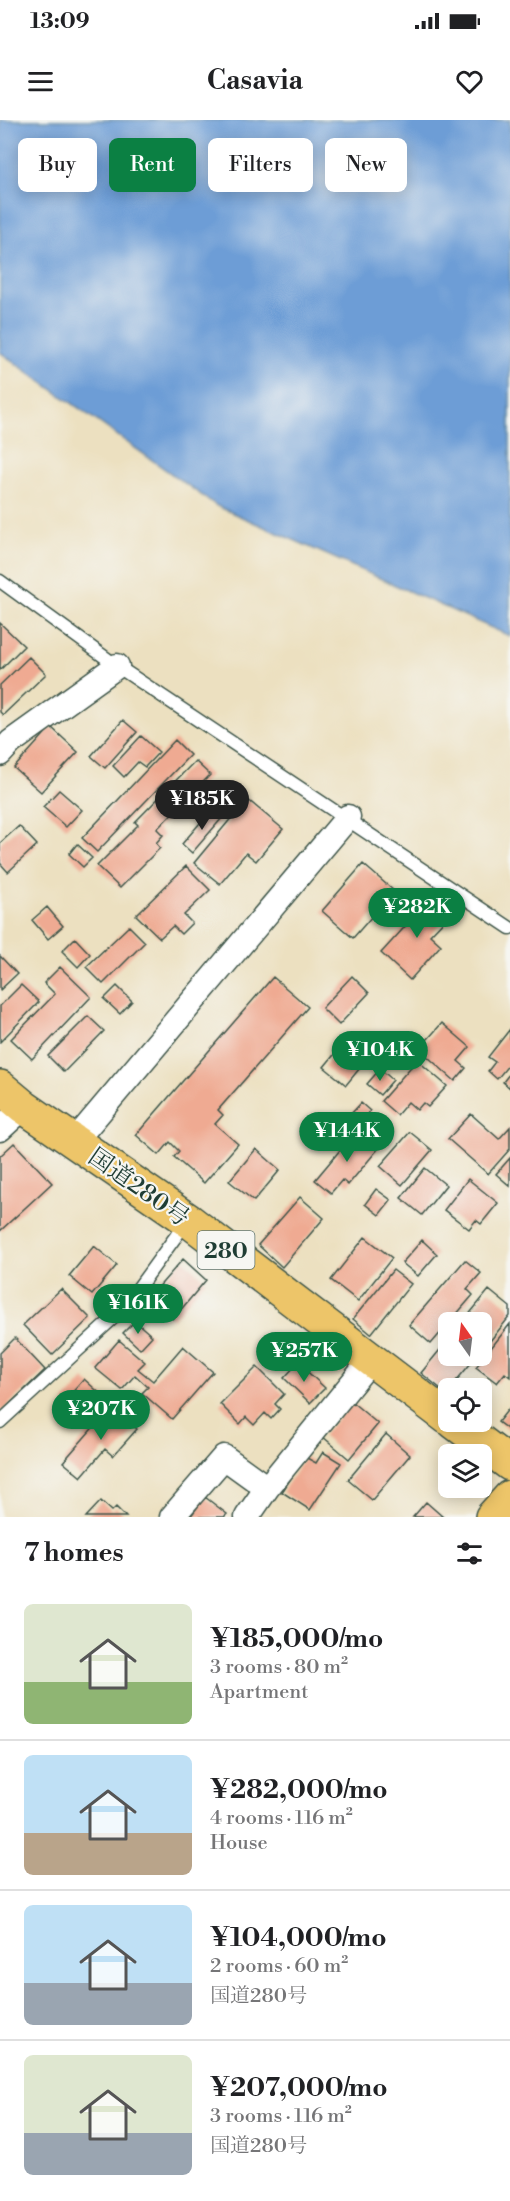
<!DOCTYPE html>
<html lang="en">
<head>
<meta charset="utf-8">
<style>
	body { margin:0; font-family:"Libre Bodoni","Noto Serif JP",serif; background:#f6f6f6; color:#202124; height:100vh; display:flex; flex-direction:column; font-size:22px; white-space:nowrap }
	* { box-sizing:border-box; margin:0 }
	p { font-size:20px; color:#757577 }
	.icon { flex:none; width:33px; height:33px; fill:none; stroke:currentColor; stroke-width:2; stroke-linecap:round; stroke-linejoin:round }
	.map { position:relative; height:1397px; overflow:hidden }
	.drawer { display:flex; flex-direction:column; background:#fff; flex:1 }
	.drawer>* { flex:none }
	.top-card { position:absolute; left:18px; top:18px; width:474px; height:54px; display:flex; gap:12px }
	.needle { width:39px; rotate:346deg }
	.fabs { position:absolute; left:438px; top:1192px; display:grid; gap:12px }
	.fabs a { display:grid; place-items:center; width:54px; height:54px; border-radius:9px; background:#fff; box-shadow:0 3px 15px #0003; font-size:30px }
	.price { position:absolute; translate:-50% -51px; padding:0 14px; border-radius:21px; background:#0b8043; color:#fff; font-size:20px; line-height:39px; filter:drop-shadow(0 2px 3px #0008) }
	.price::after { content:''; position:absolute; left:50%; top:36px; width:18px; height:14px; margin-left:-9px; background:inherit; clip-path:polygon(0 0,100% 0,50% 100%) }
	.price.current { background:#222; color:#fff }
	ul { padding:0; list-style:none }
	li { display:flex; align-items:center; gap:18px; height:150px; padding:0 24px }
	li+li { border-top:2px solid #e0e0e0 }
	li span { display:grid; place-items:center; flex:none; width:168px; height:120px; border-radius:9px; color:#555 }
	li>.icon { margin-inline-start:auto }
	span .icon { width:72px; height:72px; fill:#fffc; stroke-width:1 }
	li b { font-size:26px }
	h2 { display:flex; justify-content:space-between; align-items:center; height:72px; padding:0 24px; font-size:26px }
	.tag { padding:0 21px; border-radius:9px; background:#fff; box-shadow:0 3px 15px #0003; font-size:21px; line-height:54px }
	.tag.current { background:#0b8043; color:#fff }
	.status { display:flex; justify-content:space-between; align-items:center; height:42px; padding:0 30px; background:#fff; direction:ltr }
	.status svg { height:16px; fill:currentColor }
	header { display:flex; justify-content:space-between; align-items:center; height:78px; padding:0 24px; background:#fff; font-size:27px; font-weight:800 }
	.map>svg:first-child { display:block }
	.water { fill:#6d9dd6; stroke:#466d85; stroke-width:1.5 }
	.building { fill:#efaa92 }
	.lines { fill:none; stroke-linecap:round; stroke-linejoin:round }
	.lane-casing { stroke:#3e5549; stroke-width:15 }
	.street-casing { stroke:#3e5549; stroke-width:27 }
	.primary-casing { stroke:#3e5549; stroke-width:36 }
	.highway-casing { stroke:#3e5549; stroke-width:36 }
	.lane { stroke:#fff; stroke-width:12 }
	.street { stroke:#fff; stroke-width:24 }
	.primary { stroke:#edc569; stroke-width:33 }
	.highway { stroke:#edc569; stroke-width:33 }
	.labels { text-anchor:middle; stroke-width:4.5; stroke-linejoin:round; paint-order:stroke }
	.shield { fill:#f6f6f2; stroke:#60746d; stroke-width:1.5 }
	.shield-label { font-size:22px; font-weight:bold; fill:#1f3d34 }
	.street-label { font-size:24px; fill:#1f3d34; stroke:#f6f6f2 }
</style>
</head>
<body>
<div class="status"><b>13:09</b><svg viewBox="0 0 49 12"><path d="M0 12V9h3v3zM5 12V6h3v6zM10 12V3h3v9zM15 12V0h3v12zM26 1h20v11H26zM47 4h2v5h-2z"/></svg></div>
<header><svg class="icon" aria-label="menu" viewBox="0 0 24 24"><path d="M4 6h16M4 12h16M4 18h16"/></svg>Casavia<svg class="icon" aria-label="heart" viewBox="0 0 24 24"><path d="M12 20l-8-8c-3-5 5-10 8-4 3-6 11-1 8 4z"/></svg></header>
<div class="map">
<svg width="510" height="1397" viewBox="0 0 510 1397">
	<rect width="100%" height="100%" fill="#f6f6f2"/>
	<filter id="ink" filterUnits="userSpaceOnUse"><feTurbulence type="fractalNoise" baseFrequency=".0167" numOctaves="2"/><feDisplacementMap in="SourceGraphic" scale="12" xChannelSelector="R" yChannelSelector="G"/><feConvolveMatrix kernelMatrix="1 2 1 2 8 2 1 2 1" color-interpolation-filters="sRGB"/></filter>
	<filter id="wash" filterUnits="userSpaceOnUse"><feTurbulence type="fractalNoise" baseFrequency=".008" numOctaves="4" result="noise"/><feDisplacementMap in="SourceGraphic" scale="24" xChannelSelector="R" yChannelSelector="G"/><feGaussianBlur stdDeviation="1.35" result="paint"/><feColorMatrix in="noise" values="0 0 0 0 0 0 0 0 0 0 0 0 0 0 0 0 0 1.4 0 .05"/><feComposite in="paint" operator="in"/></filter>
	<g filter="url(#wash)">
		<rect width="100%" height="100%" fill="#ece0c0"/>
		<path class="water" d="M0 0H510V516L217 386 0 232Z"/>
		<g id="blocks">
			<path class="building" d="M0 503 24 526 0 550Z
				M29 537 46 554 3 595 0 592V565Z
				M123 600 137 612 105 648 91 636Z
				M51 607 78 632 41 672 14 648Z
				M141 616 159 632 145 647 138 642 124 657 113 646Z
				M175 620 190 635 97 732 82 718Z
				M195 641 210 655 157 709 163 715 156 723 160 728 120 768 97 746 138 705 135 702Z
				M59 670 82 690 66 707 43 687Z
				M247 679 283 709 256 741 246 733 220 764 194 743Z
				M212 689 222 698 192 733 182 724Z
				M19 706 37 725 8 752 0 743V723Z
				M77 724 92 738 83 747 69 734Z
				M363 744 394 771 353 818 322 791Z
				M186 746 210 770 184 795 192 803 181 814 173 806 160 818 136 795Z
				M433 776 452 792 430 815 441 825 410 860 381 833Z
				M47 787 63 806 48 819 32 800Z
				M129 806 145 822 103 864 86 847Z
				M75 818 90 834 78 847 62 831Z
				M0 836 17 854 0 870Z
				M60 847 91 877 32 939 11 919 55 874 44 863Z
				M352 856 369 873 339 905 322 888Z
				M273 857 308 887 218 990 223 995 215 1004 238 1024 204 1063 174 1037 179 1031 170 1022 159 1035 136 1015Z
				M21 865 39 882 0 922V886Z
				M117 866 132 881 120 894 104 879Z
				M88 896 104 911 64 952 48 936Z
				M442 903 470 927 458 941 466 948 455 961 419 929Z
				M510 909V943L497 959 488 951 495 942 488 937Z
				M347 919 369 937 346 965 324 947Z
				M417 940 447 966 428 987 423 983 417 990 408 982 397 995 381 981Z
				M380 949 393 960 380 975 367 964Z
				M510 953V968L503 962Z
				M361 983 370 991 361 1002 351 994Z
				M471 994 499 1019 510 1007V1029L488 1054 448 1019Z
				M356 1011 378 1029 348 1065 342 1060 331 1073 315 1060Z
				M410 1012 432 1030 402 1065 380 1046Z
				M14 1023 52 1063 0 1111V1036Z
				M256 1029 280 1050 254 1081 229 1061Z
				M510 1038V1066L496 1054Z
				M425 1048 446 1065 422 1095 401 1078Z
				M468 1059 498 1083 481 1104 476 1100 469 1109 444 1090Z
				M376 1069 391 1080 379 1095 365 1084Z
				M300 1077 324 1098 282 1147 258 1125Z
				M365 1117 392 1138 358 1181 331 1160Z
				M422 1120 437 1134 418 1156 402 1143Z
				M94 1126 117 1145 92 1175 69 1156Z
				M183 1139 206 1160 173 1199 149 1178Z
				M465 1140 481 1153 467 1169 473 1175 431 1224 409 1205Z
				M393 1150 411 1164 371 1214 353 1199Z
				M61 1169 90 1198 52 1235 23 1205Z
				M489 1170 510 1187V1196L482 1231V1203H462Z
				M135 1201 152 1216 140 1229 123 1213Z
				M510 1204V1257L505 1253 497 1263 476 1247Z
				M15 1218 45 1250 0 1293V1233Z
				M119 1220 145 1242 138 1249 153 1261 183 1226 213 1252 172 1299 142 1273 148 1267 135 1255 122 1270 95 1248Z
				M448 1220V1236H477L446 1273 421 1253Z
				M298 1243 325 1268 310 1283 284 1258Z
				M257 1247 284 1274 275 1284 280 1289 271 1299 265 1293 254 1305 246 1297 240 1304 220 1284Z
				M84 1259 106 1279 85 1302 64 1282Z
				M352 1282 378 1304 349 1339 322 1316Z
				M111 1287 137 1309 113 1336 105 1329 81 1357 63 1342Z
				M510 1287V1311L498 1302Z
				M386 1314 410 1335 372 1380 348 1360Z
				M323 1332 341 1343 310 1390 282 1372 305 1337 316 1343Z
				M205 1377 227 1394 224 1397H190Z
				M101 1381 112 1391 116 1387 126 1397H86Z
				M426 1382 443 1397H413Z"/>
		</g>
	</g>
	<g filter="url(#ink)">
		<use href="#blocks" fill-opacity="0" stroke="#3e5549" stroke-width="1.5"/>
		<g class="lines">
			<defs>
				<path id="lane" d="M0 461 117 546 510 808
					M0 1302 123 1189 187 1101"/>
				<path id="street" d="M0 634 11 622 117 546
					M0 1009 24 987
					M74 1022 348 697
					M172 1397 224 1337 267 1368
					M247 1397 267 1368 371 1240"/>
				<path id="primary" d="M492 1397 510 1377"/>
				<path id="highway" d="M0 967 24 987 188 1100 448 1298
					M454 1302 510 1344"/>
			</defs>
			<use href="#lane" class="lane-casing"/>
			<use href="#street" class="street-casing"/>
			<use href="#primary" class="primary-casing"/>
			<use href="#highway" class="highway-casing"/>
			<use href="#lane" class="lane"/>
			<use href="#street" class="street"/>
			<use href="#primary" class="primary"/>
			<use href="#highway" class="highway"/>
		</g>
	</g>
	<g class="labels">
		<rect class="shield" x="197.5" y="1111" width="57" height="38" rx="4.5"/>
		<g class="shield-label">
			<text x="226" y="1138">280</text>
		</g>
		<g class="street-label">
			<text transform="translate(139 1067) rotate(35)" y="8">国道280号</text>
		</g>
	</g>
</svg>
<div class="fabs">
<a><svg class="needle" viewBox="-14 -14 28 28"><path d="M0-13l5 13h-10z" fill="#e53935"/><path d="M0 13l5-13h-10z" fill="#757577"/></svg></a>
<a><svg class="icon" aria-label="locate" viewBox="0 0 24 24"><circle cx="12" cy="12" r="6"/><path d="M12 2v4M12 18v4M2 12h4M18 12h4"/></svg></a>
<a><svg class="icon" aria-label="layers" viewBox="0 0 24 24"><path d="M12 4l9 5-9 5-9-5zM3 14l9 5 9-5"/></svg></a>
</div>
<b class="price current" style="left:202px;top:711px">¥185K</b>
<b class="price" style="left:417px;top:819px">¥282K</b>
<b class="price" style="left:380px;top:962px">¥104K</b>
<b class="price" style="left:347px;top:1043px">¥144K</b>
<b class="price" style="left:138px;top:1215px">¥161K</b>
<b class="price" style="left:304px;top:1263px">¥257K</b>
<b class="price" style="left:101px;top:1321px">¥207K</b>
<div class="top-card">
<a class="tag">Buy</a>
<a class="tag current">Rent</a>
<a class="tag">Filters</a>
<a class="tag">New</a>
</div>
</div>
<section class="drawer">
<h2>7 homes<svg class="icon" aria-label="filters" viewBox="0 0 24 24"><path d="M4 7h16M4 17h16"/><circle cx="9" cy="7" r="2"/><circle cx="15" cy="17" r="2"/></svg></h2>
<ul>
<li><span style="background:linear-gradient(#dfe7d0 65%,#8fb573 0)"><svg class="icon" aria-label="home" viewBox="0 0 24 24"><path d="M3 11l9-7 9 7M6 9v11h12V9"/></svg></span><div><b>¥185,000/mo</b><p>3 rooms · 80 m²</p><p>Apartment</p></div></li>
<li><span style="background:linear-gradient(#bfe0f5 65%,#b9a48a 0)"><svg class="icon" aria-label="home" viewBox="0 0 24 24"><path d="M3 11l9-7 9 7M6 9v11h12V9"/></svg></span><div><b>¥282,000/mo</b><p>4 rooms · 116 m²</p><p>House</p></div></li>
<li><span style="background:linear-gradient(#bfe0f5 65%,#9aa5b1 0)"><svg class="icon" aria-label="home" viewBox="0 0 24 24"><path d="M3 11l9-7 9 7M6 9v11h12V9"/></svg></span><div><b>¥104,000/mo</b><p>2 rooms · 60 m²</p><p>国道280号</p></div></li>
<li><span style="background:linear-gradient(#dfe7d0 65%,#9aa5b1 0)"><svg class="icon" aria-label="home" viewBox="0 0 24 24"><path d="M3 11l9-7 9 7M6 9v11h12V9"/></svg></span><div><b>¥207,000/mo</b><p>3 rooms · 116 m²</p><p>国道280号</p></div></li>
</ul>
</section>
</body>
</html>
